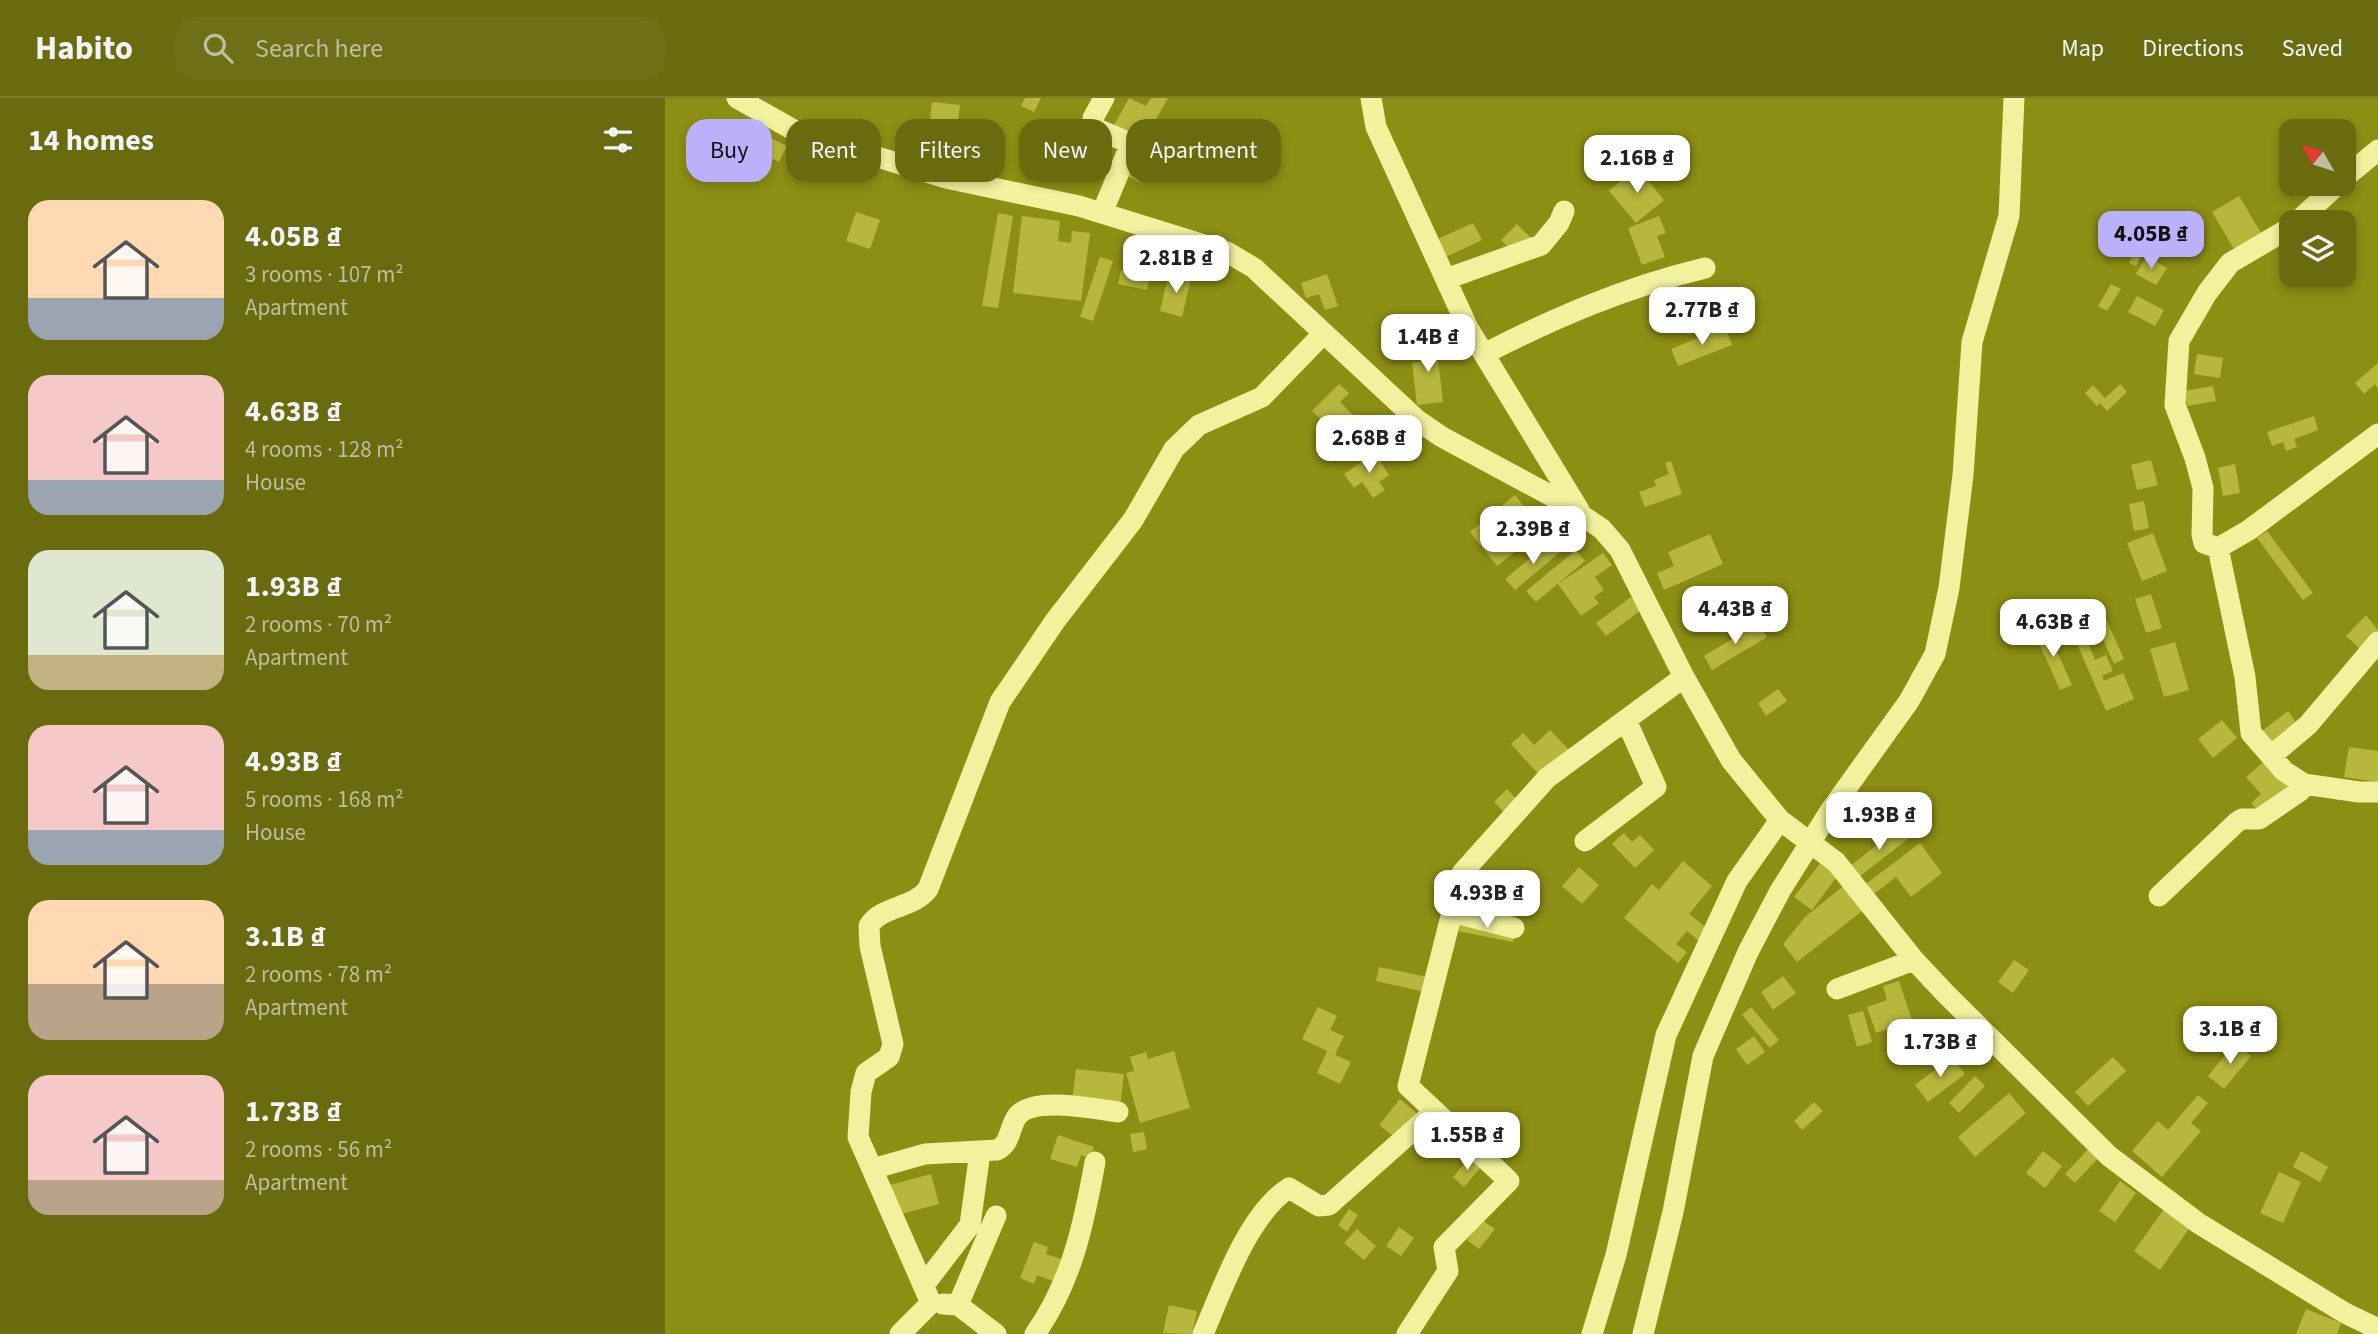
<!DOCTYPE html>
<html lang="en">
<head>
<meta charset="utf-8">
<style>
	body { margin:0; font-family:"Source Sans 3",sans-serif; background:#6f6f18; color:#f1f3f6; height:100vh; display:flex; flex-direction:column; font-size:26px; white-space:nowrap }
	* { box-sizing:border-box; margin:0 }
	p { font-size:23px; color:#bebf9e }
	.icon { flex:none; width:38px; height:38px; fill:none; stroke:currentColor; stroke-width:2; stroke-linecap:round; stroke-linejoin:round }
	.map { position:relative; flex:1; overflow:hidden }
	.panel { display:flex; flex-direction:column; background:#6a6a0f; width:665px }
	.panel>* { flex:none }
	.top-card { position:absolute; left:21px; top:21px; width:665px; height:63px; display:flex; gap:14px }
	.needle { width:46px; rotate:309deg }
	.buttons { position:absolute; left:1614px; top:21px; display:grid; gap:14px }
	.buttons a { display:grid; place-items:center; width:77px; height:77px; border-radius:14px; background:#6a6a0f; box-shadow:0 4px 10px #0003; font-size:35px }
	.price { position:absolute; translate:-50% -60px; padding:0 16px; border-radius:14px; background:#fff; color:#222; font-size:23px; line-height:46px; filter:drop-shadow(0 2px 4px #0008) }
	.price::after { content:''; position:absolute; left:50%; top:42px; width:21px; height:16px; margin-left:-10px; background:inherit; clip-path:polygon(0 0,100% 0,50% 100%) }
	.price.on { background:#bbb0fa; color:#111 }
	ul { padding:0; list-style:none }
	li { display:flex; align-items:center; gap:21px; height:175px; padding:0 28px }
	li span { display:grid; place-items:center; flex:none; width:196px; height:140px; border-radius:21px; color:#555 }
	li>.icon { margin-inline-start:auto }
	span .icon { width:84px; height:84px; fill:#fffc; stroke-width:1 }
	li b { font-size:30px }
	h2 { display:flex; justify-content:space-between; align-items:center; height:84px; padding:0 28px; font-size:30px }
	.chip { padding:0 24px; border-radius:21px; background:#6a6a0f; box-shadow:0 4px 10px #0003; font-size:24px; line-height:63px }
	.chip.on { background:#bbb0fa; color:#111 }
	header { display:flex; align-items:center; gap:42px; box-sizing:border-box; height:98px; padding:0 35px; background:#6a6a0f; border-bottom:2px solid #7d7d2f }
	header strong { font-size:33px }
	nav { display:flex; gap:38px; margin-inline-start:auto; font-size:24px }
	.search { width:490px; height:63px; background:#6f6f18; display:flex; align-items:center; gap:18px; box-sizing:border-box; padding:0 24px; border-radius:21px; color:#bebf9e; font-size:26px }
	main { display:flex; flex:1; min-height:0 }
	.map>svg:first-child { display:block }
	.building { fill:#b7b73d }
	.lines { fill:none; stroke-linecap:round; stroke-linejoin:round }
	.minor { stroke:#f1f19e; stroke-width:21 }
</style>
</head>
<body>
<header>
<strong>Habito</strong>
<div class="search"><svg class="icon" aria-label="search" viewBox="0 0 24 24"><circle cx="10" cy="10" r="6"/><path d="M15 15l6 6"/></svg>Search here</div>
<nav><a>Map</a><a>Directions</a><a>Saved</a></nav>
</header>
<main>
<section class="panel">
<h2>14 homes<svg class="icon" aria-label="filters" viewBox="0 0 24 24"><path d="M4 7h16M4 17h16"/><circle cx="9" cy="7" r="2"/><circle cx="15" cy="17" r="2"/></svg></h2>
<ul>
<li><span style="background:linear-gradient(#ffd9b3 70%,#9aa5b1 0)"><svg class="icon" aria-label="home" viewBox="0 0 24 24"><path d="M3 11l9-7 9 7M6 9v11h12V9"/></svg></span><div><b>4.05B ₫</b><p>3 rooms · 107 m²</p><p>Apartment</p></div></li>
<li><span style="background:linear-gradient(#f6c9c9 75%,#9aa5b1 0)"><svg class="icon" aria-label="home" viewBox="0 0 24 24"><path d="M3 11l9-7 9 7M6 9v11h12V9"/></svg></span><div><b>4.63B ₫</b><p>4 rooms · 128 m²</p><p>House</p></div></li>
<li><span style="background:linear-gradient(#dfe7d0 75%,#c2b280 0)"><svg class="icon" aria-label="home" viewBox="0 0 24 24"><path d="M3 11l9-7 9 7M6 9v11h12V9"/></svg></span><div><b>1.93B ₫</b><p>2 rooms · 70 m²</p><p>Apartment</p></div></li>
<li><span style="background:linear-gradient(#f6c9c9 75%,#9aa5b1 0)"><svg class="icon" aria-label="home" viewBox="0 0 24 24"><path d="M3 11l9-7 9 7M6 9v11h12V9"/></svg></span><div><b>4.93B ₫</b><p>5 rooms · 168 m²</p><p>House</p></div></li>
<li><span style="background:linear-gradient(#ffd9b3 60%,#b9a48a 0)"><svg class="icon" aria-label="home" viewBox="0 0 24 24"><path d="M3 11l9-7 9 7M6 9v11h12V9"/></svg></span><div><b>3.1B ₫</b><p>2 rooms · 78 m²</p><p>Apartment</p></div></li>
<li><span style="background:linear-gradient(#f6c9c9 75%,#b9a48a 0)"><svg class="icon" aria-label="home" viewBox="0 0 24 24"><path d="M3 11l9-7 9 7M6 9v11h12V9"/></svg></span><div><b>1.73B ₫</b><p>2 rooms · 56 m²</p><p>Apartment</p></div></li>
</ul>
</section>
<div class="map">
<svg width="1713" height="1236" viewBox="0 0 1713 1236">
	<rect width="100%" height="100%" fill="#8d8e14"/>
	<path class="building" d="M360 0H376L369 14 356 8Z
		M464 0 481 8 486 0H503L477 46 448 29Z
		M267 4 295 7 290 50 281 49 280 61 261 59Z
		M87 31 122 48 114 64 106 60 95 84 83 77 97 50 81 43Z
		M472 44 490 53 474 84 456 75Z
		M972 69 999 102 971 125 944 93Z
		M1574 98 1596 135 1569 151 1547 114Z
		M191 114 215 122 205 151 181 143Z
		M333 115 348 118 333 210 317 208Z
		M357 118 395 123 393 143 406 145 407 133 425 135 416 203 348 195Z
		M994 118 1001 135 992 138 1000 159 977 167 963 130Z
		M808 125 817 142 781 159 773 141Z
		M852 126 870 144 846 152 836 142Z
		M1475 141 1483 144 1471 168 1464 165Z
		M1482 158 1502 170 1491 187 1471 176Z
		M435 159 448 163 428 223 415 219Z
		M475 160 488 163 482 192 453 186 456 172 471 175Z
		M504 175 526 180 517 219 495 213Z
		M662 176 673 208 660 212 654 196 641 200 636 185Z
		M1446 186 1456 191 1442 213 1433 208Z
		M1472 198 1499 212 1490 228 1463 214Z
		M1060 229 1067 247 1013 268 1006 251Z
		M770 234 778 304 752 307 747 265 761 263 758 235Z
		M1532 256 1558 260 1555 280 1529 276Z
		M1713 265V290L1710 286 1699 296 1690 285Z
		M674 286 684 295 675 304 689 318 671 336 647 313Z
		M1455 286 1462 294 1442 313 1435 305 1432 308 1420 295 1428 287 1440 300Z
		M1548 288 1551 303 1522 308 1519 293Z
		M1649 318 1653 332 1629 341 1632 349 1621 353 1618 344 1607 348 1602 334Z
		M710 355 724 377 714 384 720 392 708 400 697 384 689 390 679 376Z
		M1486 362 1493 387 1472 392 1466 367Z
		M1006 363 1017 396 980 409 974 394 991 388 989 382 1004 376 1000 365Z
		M1570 366 1575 395 1558 398 1553 370Z
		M850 397 870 422 850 439 857 448 832 468 805 434Z
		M1479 403 1484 430 1469 433 1464 406Z
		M1602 433 1648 495 1638 502 1592 440Z
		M1488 435 1502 473 1477 483 1462 445Z
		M1045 436 1058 466 999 492 992 475 1009 468 1003 454Z
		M886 443 895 454 850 492 840 481Z
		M911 452 920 463 871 504 861 493Z
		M938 455 947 467 930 479 939 492 929 499 934 505 916 518 893 486Z
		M1486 496 1497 530 1481 535 1470 501Z
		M966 499 976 512 941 538 931 525Z
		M1437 512 1459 561 1449 566 1427 517Z
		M1701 517 1713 532 1695 551 1681 538Z
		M1093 525 1102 539 1047 572 1039 558Z
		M1381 529 1407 587 1395 592 1369 534Z
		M1419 534 1430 562 1441 557 1448 573 1437 578 1439 583 1458 575 1469 601 1441 613 1409 539Z
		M1510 544 1524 592 1499 599 1485 551Z
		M1113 591 1122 603 1101 618 1093 605Z
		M1623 613 1636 631 1610 651 1597 633Z
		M1557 622 1572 640 1548 660 1533 641Z
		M885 632 905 653 876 679 846 646 858 635 869 647Z
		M1684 649 1713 653V684L1679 679Z
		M1604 659 1630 689 1597 717 1586 705 1596 696 1581 679Z
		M842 691 855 705 843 718 829 704Z
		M1235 729 1244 740 1194 779 1185 768Z
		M959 735 967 744 975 737 989 752 970 770 947 746Z
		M1255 745 1277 775 1246 799 1231 779 1205 799 1197 789Z
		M1018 763 1047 788 1024 816 1043 831 1034 843 1022 833 1011 846 1022 854 1013 865 959 820 987 786 994 792Z
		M1156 764 1173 777 1147 812 1129 799Z
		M914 769 934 787 917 806 897 788Z
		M1182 785 1201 810 1132 864 1118 846 1140 819Z
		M795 820 851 831 848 844 793 833Z
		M1349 862 1364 872 1348 895 1333 884Z
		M714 869 763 879 760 894 711 883Z
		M1118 878 1131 895 1108 912 1096 894Z
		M1234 883 1247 922 1211 935 1202 909 1222 902 1218 888Z
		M653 909 672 918 665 932 679 938 670 957 686 964 675 986 652 975 662 953 637 941Z
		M1086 909 1114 942 1105 950 1077 917Z
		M1198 913 1207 944 1192 949 1183 917Z
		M1089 938 1100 954 1082 967 1071 951Z
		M1570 945 1586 958 1559 991 1543 978Z
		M509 953 525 1010 475 1025 461 975 469 973 465 959 481 954 483 961Z
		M1287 959 1300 976 1263 1004 1250 987Z
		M1448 959 1461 973 1423 1008 1410 994Z
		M411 971 459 976 455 1009 407 1004Z
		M1310 978 1320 988 1294 1015 1284 1005Z
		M1344 995 1361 1015 1310 1059 1293 1039Z
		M1533 997 1543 1005 1526 1025 1536 1033 1497 1079 1467 1053 1493 1023 1503 1032Z
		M735 1001 755 1018 735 1043 714 1027Z
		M1149 1004 1158 1013 1137 1032 1129 1023Z
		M479 1034 482 1051 468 1054 465 1036Z
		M393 1037 429 1049 425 1060 416 1057 412 1069 385 1061Z
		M1426 1048 1436 1057 1410 1085 1400 1076Z
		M1378 1053 1397 1068 1380 1090 1361 1075Z
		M1636 1053 1663 1069 1655 1084 1628 1069Z
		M804 1060 816 1069 799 1089 788 1079Z
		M1614 1074 1636 1084 1618 1125 1595 1115Z
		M266 1076 274 1106 232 1117 225 1087Z
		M1455 1083 1471 1095 1450 1124 1434 1113Z
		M1502 1107 1528 1125 1495 1172 1469 1153Z
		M684 1111 693 1117 682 1134 673 1127Z
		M817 1122 830 1131 814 1151 802 1142Z
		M734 1129 749 1140 736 1158 721 1148Z
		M692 1131 711 1148 699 1162 679 1145Z
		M369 1144 383 1149 381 1156 402 1163 393 1185 372 1177 369 1186 355 1180Z
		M504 1207 532 1213 527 1236 498 1235Z
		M1641 1211 1676 1225 1672 1236H1631Z"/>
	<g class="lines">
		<path class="minor" d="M72 0 134 35 281 80 414 108 562 154 589 170 752 322 777 339 894 402 937 431 955 452 1019 579 1066 662 1115 722 1171 764 1249 862 1280 895 1444 1058 1533 1125 1680 1215 1713 1231
			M706 0 711 29 803 230 914 412
			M1678 81 1713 52
			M437 115 464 50 460 43 430 30 428 20 439 0
			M1632 124 1673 86
			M1626 129 1565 165 1542 195 1514 243 1510 307 1530 360 1538 390 1537 437 1539 445 1553 450 1584 432 1713 336
			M781 181 876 147 894 125 899 113
			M819 256C891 219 961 189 1040 170
			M1553 450 1580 579 1586 635 1619 673 1639 686 1694 694H1713
			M1606 658 1643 627 1713 544
			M920 743 991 689 961 622
			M1494 798 1572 724 1577 721H1594L1635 693 1639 686
			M787 814 849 830
			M1172 891 1249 862
			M207 1071 260 1056 332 1052C345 1046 344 1032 351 1020 365 997 429 1011 453 1014
			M259 1187 305 1127 315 1054
			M266 1205 193 1039 196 994 201 975 224 959 228 946 205 848 204 828C217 807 248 811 263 791L335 604 390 523 468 422 509 351 534 327 597 299 658 236
			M278 1206 293 1207 331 1236
			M293 1207 331 1118
			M235 1236 266 1205
			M370 1236C407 1184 419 1125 430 1064
			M538 1236C557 1192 583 1116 624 1090L654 1108 664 1107 770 1013
			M742 1236 783 1173 779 1149 844 1083 743 988 797 775 882 680 1019 579
			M927 1236 951 1157 1001 937 1072 783 1115 722
			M978 1236 1008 1114 1038 958 1083 854 1115 793 1165 713 1244 603 1270 556 1284 490 1298 377 1307 244 1344 118 1349 0"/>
	</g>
</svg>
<div class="buttons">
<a><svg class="needle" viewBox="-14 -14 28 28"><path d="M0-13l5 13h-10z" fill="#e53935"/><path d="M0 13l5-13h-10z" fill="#bebf9e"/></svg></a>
<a><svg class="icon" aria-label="layers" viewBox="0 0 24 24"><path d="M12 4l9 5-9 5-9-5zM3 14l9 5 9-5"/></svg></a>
</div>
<b class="price" style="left:972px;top:97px">2.16B ₫</b>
<b class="price on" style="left:1486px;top:173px">4.05B ₫</b>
<b class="price" style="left:511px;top:197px">2.81B ₫</b>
<b class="price" style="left:1037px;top:249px">2.77B ₫</b>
<b class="price" style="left:763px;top:276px">1.4B ₫</b>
<b class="price" style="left:704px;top:377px">2.68B ₫</b>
<b class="price" style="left:868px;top:468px">2.39B ₫</b>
<b class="price" style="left:1070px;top:548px">4.43B ₫</b>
<b class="price" style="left:1388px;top:561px">4.63B ₫</b>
<b class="price" style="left:1214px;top:754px">1.93B ₫</b>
<b class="price" style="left:822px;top:832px">4.93B ₫</b>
<b class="price" style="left:1565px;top:968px">3.1B ₫</b>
<b class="price" style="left:1275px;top:981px">1.73B ₫</b>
<b class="price" style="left:802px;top:1074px">1.55B ₫</b>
<div class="top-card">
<a class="chip on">Buy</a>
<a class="chip">Rent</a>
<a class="chip">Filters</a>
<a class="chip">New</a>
<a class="chip">Apartment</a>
</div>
</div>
</main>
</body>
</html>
